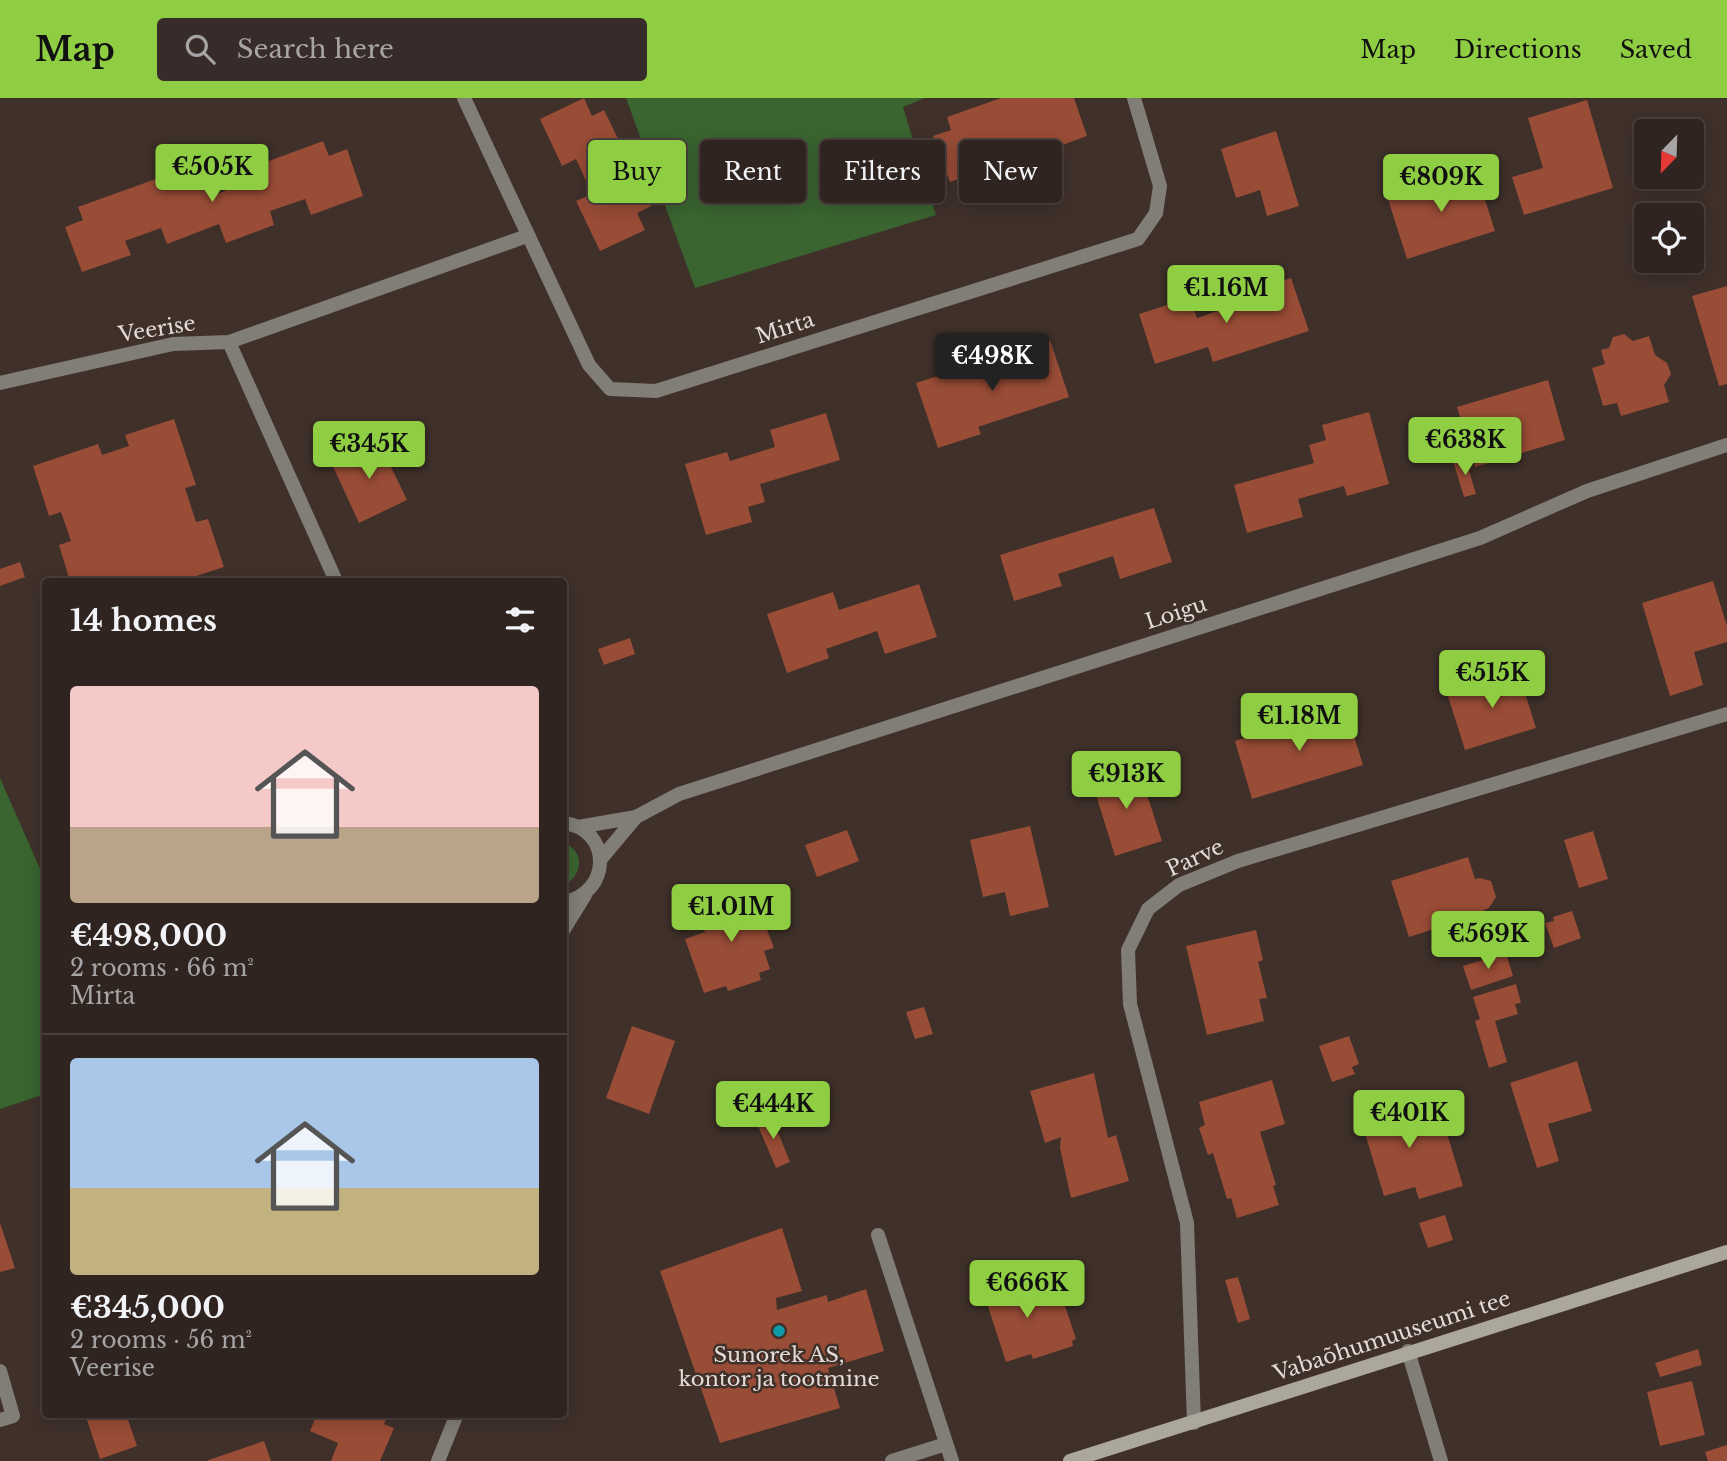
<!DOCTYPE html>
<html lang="en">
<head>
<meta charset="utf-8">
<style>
	body { margin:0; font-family:"Libre Baskerville",serif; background:#372c29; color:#f1f3f6; height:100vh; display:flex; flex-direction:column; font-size:26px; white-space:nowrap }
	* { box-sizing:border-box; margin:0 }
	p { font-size:23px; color:#a7a4a5 }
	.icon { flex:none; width:38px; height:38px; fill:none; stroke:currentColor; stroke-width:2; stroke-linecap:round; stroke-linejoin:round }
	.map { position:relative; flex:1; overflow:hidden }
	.side { position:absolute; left:42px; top:480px; width:525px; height:840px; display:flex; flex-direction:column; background:#2f2420; border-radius:7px; box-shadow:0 4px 18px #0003,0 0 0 2px #4a413e }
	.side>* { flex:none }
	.banner { position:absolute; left:588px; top:42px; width:665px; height:63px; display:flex; gap:14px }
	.needle { width:46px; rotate:203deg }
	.fabs { position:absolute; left:1634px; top:21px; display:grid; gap:14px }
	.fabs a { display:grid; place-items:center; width:70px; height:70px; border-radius:7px; background:#2f2420; box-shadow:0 4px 18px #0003,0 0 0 2px #4a413e; font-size:35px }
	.price { position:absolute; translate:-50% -60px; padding:0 16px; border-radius:7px; background:#8fcd42; color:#111; font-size:23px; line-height:46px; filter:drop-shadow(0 2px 4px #0008) }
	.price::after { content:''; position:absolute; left:50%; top:42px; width:21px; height:16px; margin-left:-10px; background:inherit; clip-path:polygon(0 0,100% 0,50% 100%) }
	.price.current { background:#222; color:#fff }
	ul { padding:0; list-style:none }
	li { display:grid; align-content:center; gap:14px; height:371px; padding:0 28px }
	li+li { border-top:2px solid #4a413e }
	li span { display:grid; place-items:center; height:217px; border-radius:7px; color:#555 }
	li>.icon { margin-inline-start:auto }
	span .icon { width:126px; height:126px; fill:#fffc; stroke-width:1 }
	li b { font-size:30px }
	h2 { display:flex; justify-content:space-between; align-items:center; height:84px; padding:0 28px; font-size:30px }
	.chip { padding:0 24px; border-radius:7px; background:#2f2420; box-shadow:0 4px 18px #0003,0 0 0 2px #4a413e; font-size:24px; line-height:63px }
	.chip.current { background:#8fcd42; color:#111 }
	header { display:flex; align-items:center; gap:42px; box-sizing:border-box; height:98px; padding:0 35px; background:#8fcd42; color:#111 }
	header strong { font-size:33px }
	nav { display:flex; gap:38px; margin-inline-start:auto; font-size:24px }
	.search { width:490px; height:63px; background:#372c29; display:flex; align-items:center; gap:18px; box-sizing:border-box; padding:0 24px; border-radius:7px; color:#a7a4a5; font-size:26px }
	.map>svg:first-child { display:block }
	.green { fill:#3a6430 }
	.building { fill:#994c36 }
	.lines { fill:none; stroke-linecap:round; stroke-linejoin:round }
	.lane { stroke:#807e77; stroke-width:14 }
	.street { stroke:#807e77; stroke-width:14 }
	.secondary { stroke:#aba79c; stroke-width:14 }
	.culture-dot { fill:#0f9aa8; stroke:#3f302a; stroke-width:2.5 }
	.labels { text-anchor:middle; stroke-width:5; stroke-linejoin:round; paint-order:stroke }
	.street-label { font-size:21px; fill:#e4dad6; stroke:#3f302a }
	.poi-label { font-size:21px; fill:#e4dad6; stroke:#3f302a }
</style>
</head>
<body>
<header>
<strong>Map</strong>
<div class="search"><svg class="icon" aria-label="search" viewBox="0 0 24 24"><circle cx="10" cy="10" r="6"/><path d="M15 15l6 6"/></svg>Search here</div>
<nav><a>Map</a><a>Directions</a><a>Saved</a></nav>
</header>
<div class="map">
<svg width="1727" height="1363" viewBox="0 0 1727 1363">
	<rect width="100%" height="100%" fill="#3f302a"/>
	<path class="green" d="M626 0H925L903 9 936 117 695 190Z
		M0 680 45 782V996L0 1011Z
		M564 745C585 753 583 778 564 787Z"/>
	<path class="building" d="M584 0 592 18 604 12 651 108 637 115 645 132 600 153 576 103 592 96 576 61 562 68 540 21Z
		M1001 0H1074L1087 38 1035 57 1029 40 993 53 998 67 950 84 933 38 951 32 947 19Z
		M1587 2 1613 90 1524 117 1512 79 1543 70 1528 20Z
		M1276 33 1299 108 1267 118 1260 92 1236 100 1221 51Z
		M323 43 329 58 347 51 363 98 311 117 305 101 270 113 274 127 226 145 219 126 167 146 161 130 125 143 131 157 82 174 65 129 83 122 78 109 178 73 184 87 202 80 209 99 227 92 223 80Z
		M1475 70 1495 133 1407 161 1387 98Z
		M1291 180 1309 233 1213 264 1208 249 1155 266 1139 216 1190 200 1197 220 1250 202 1247 194Z
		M1727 188V286L1719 288 1692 198Z
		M1624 236 1633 243 1649 238 1655 257 1667 265 1671 276 1664 287 1669 304 1621 318 1617 305 1603 308 1592 270 1605 266 1601 252 1609 250 1613 239Z
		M1050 242 1069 299 978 329 981 336 938 350 916 285 960 271 963 281 1004 267 1001 257Z
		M1548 282 1565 342 1475 369 1457 309Z
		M1369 314 1389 386 1347 398 1344 388 1298 401 1303 419 1247 435 1234 387 1314 365 1309 347 1326 342 1322 327Z
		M826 315 840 362 760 386 765 404 748 409 752 424 706 437 685 366 727 354 730 363 775 349 770 332Z
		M174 321 196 387 185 390 196 424 208 421 224 469 181 483H155V481L148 483H70L59 447 71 443 61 414 49 418 33 368 98 346 102 357 129 348 125 337Z
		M378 342 407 402 359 425 331 364Z
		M1465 359 1476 396 1464 399 1453 363Z
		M1154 410 1172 464 1120 481 1113 458 1058 476 1062 488 1014 503 1000 457Z
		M20 464 25 479 0 488V471Z
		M1713 483 1727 528V544L1694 554 1703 587 1670 598 1642 505Z
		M919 486 937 539 885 556 877 533 826 551 829 560 787 575 767 516 833 494 839 512Z
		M630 540 635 556 604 567 598 551Z
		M1518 573 1536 630 1465 652 1447 595Z
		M1345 609 1363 667 1252 701 1235 643Z
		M1132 667 1138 685 1143 684 1162 743 1115 758 1091 681Z
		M1030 728 1049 809 1010 818 1005 794 983 799 970 742Z
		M847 732 859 763 817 779 805 747Z
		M1593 733 1608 781 1579 790 1564 742Z
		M1468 759 1475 781 1480 780 1491 783 1496 799 1489 810 1484 812 1485 815 1409 839 1391 783Z
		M750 792 758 814 765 812 769 822 764 824 774 850 764 853 770 871 759 875 761 882 728 893 726 888 704 895 685 841 705 834 697 810Z
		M1572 813 1581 840 1554 850 1545 825 1554 823 1553 819Z
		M1256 832 1263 862 1258 864 1267 900 1259 901 1264 923 1207 937 1186 848Z
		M1506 855 1513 878 1471 892 1463 868Z
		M1516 886 1521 905 1515 906 1518 916 1495 923 1507 964 1489 970 1475 923 1480 921 1473 899Z
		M924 909 933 936 915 941 906 914Z
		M632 928 675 943 649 1016 606 1000Z
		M1349 938 1359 966 1352 969 1355 976 1332 984 1319 948Z
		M1577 963 1592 1013 1548 1026 1559 1063 1537 1070 1510 985Z
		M1094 975 1108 1040 1116 1037 1129 1083 1071 1100 1060 1050 1061 1039 1045 1045 1030 993Z
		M1272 982 1285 1026 1260 1034 1276 1087 1273 1088 1279 1107 1237 1120 1231 1100 1227 1101 1213 1055 1208 1057 1199 1030 1205 1027 1199 1004Z
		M1399 996 1409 1029 1442 1019 1463 1088 1419 1101 1415 1089 1384 1098 1357 1009Z
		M771 1017 790 1064 776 1070 756 1023Z
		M1445 1117 1453 1142 1428 1150 1419 1125Z
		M0 1125 15 1170 0 1174Z
		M782 1130 802 1193 776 1200 777 1212 827 1197 828 1204 866 1191 884 1253 828 1270 840 1310 720 1345 660 1173Z
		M1013 1173 1024 1205 1060 1193 1076 1241 1072 1243 1073 1248 1033 1261 1031 1256 1006 1264 980 1184Z
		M1238 1179 1250 1221 1238 1225 1225 1182Z
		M1698 1251 1702 1267 1660 1279 1655 1265Z
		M1692 1283 1705 1337 1660 1348 1647 1294Z
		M85 1316H126L137 1348 100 1361Z
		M317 1316H388L384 1326 394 1330 380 1363H331L338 1345 310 1333Z
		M264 1343 271 1363H206Z
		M1727 1347V1363H1708L1705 1354Z"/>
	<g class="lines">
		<path class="lane" d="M878 1137 952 1363
			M892 1363 946 1346"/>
		<path class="street" d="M464 0 589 267 610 291 656 293 1138 141 1156 115 1160 88 1134 0
			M229 244 527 138
			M0 285 173 246 229 244 336 483
			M564 725C612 731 612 795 564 804
			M578 729 636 719 679 696 1480 440 1587 393 1727 347
			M600 762 636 719
			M564 831 585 797
			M1408 1253 1441 1363
			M0 1273 13 1318 0 1322
			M1194 1325 1187 1125 1130 906 1128 852 1148 811 1179 787 1238 763 1727 616
			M438 1363 457 1316"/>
		<path class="secondary" d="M1070 1363 1727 1154"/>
	</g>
	<circle class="culture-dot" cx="779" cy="1233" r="7"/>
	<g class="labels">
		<g class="street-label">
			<text transform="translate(785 230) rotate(-18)" y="7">Mirta</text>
			<text transform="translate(157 231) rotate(-9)" y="7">Veerise</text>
			<text transform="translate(1176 515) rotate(-18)" y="7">Loigu</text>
			<text transform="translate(1195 760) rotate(-25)" y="7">Parve</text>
			<text transform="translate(1392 1238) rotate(-18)" y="7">Vabaõhumuuseumi tee</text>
		</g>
		<g class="poi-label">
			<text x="779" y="1264">Sunorek AS,<tspan x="779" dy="24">kontor ja tootmine</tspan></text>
		</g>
	</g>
</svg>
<div class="fabs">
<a><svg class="needle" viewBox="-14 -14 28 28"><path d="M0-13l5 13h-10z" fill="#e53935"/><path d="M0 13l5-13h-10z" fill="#a7a4a5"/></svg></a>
<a><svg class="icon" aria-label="locate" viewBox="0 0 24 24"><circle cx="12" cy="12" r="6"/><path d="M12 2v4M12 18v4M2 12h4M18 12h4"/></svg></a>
</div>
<b class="price" style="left:212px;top:106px">€505K</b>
<b class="price" style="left:1441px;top:116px">€809K</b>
<b class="price" style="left:1226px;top:227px">€1.16M</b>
<b class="price current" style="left:992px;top:295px">€498K</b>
<b class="price" style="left:1465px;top:379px">€638K</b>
<b class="price" style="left:369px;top:383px">€345K</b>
<b class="price" style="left:1492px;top:612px">€515K</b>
<b class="price" style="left:1299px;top:655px">€1.18M</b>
<b class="price" style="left:1126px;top:713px">€913K</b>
<b class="price" style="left:731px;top:846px">€1.01M</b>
<b class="price" style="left:1488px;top:873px">€569K</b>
<b class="price" style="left:773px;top:1043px">€444K</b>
<b class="price" style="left:1409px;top:1052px">€401K</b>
<b class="price" style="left:1027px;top:1222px">€666K</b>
<div class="banner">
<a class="chip current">Buy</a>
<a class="chip">Rent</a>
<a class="chip">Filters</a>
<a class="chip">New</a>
</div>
<section class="side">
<h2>14 homes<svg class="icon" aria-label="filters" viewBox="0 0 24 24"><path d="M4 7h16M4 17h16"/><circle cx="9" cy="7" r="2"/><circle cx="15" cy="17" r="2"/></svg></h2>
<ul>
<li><span style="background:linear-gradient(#f6c9c9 65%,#b9a48a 0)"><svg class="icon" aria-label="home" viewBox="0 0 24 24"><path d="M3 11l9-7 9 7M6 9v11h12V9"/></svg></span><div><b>€498,000</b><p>2 rooms · 66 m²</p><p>Mirta</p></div></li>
<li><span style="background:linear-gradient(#a9c7e8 60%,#c2b280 0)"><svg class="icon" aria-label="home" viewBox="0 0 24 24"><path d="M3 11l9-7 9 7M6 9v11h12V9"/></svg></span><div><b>€345,000</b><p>2 rooms · 56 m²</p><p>Veerise</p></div></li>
</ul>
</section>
</div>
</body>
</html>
